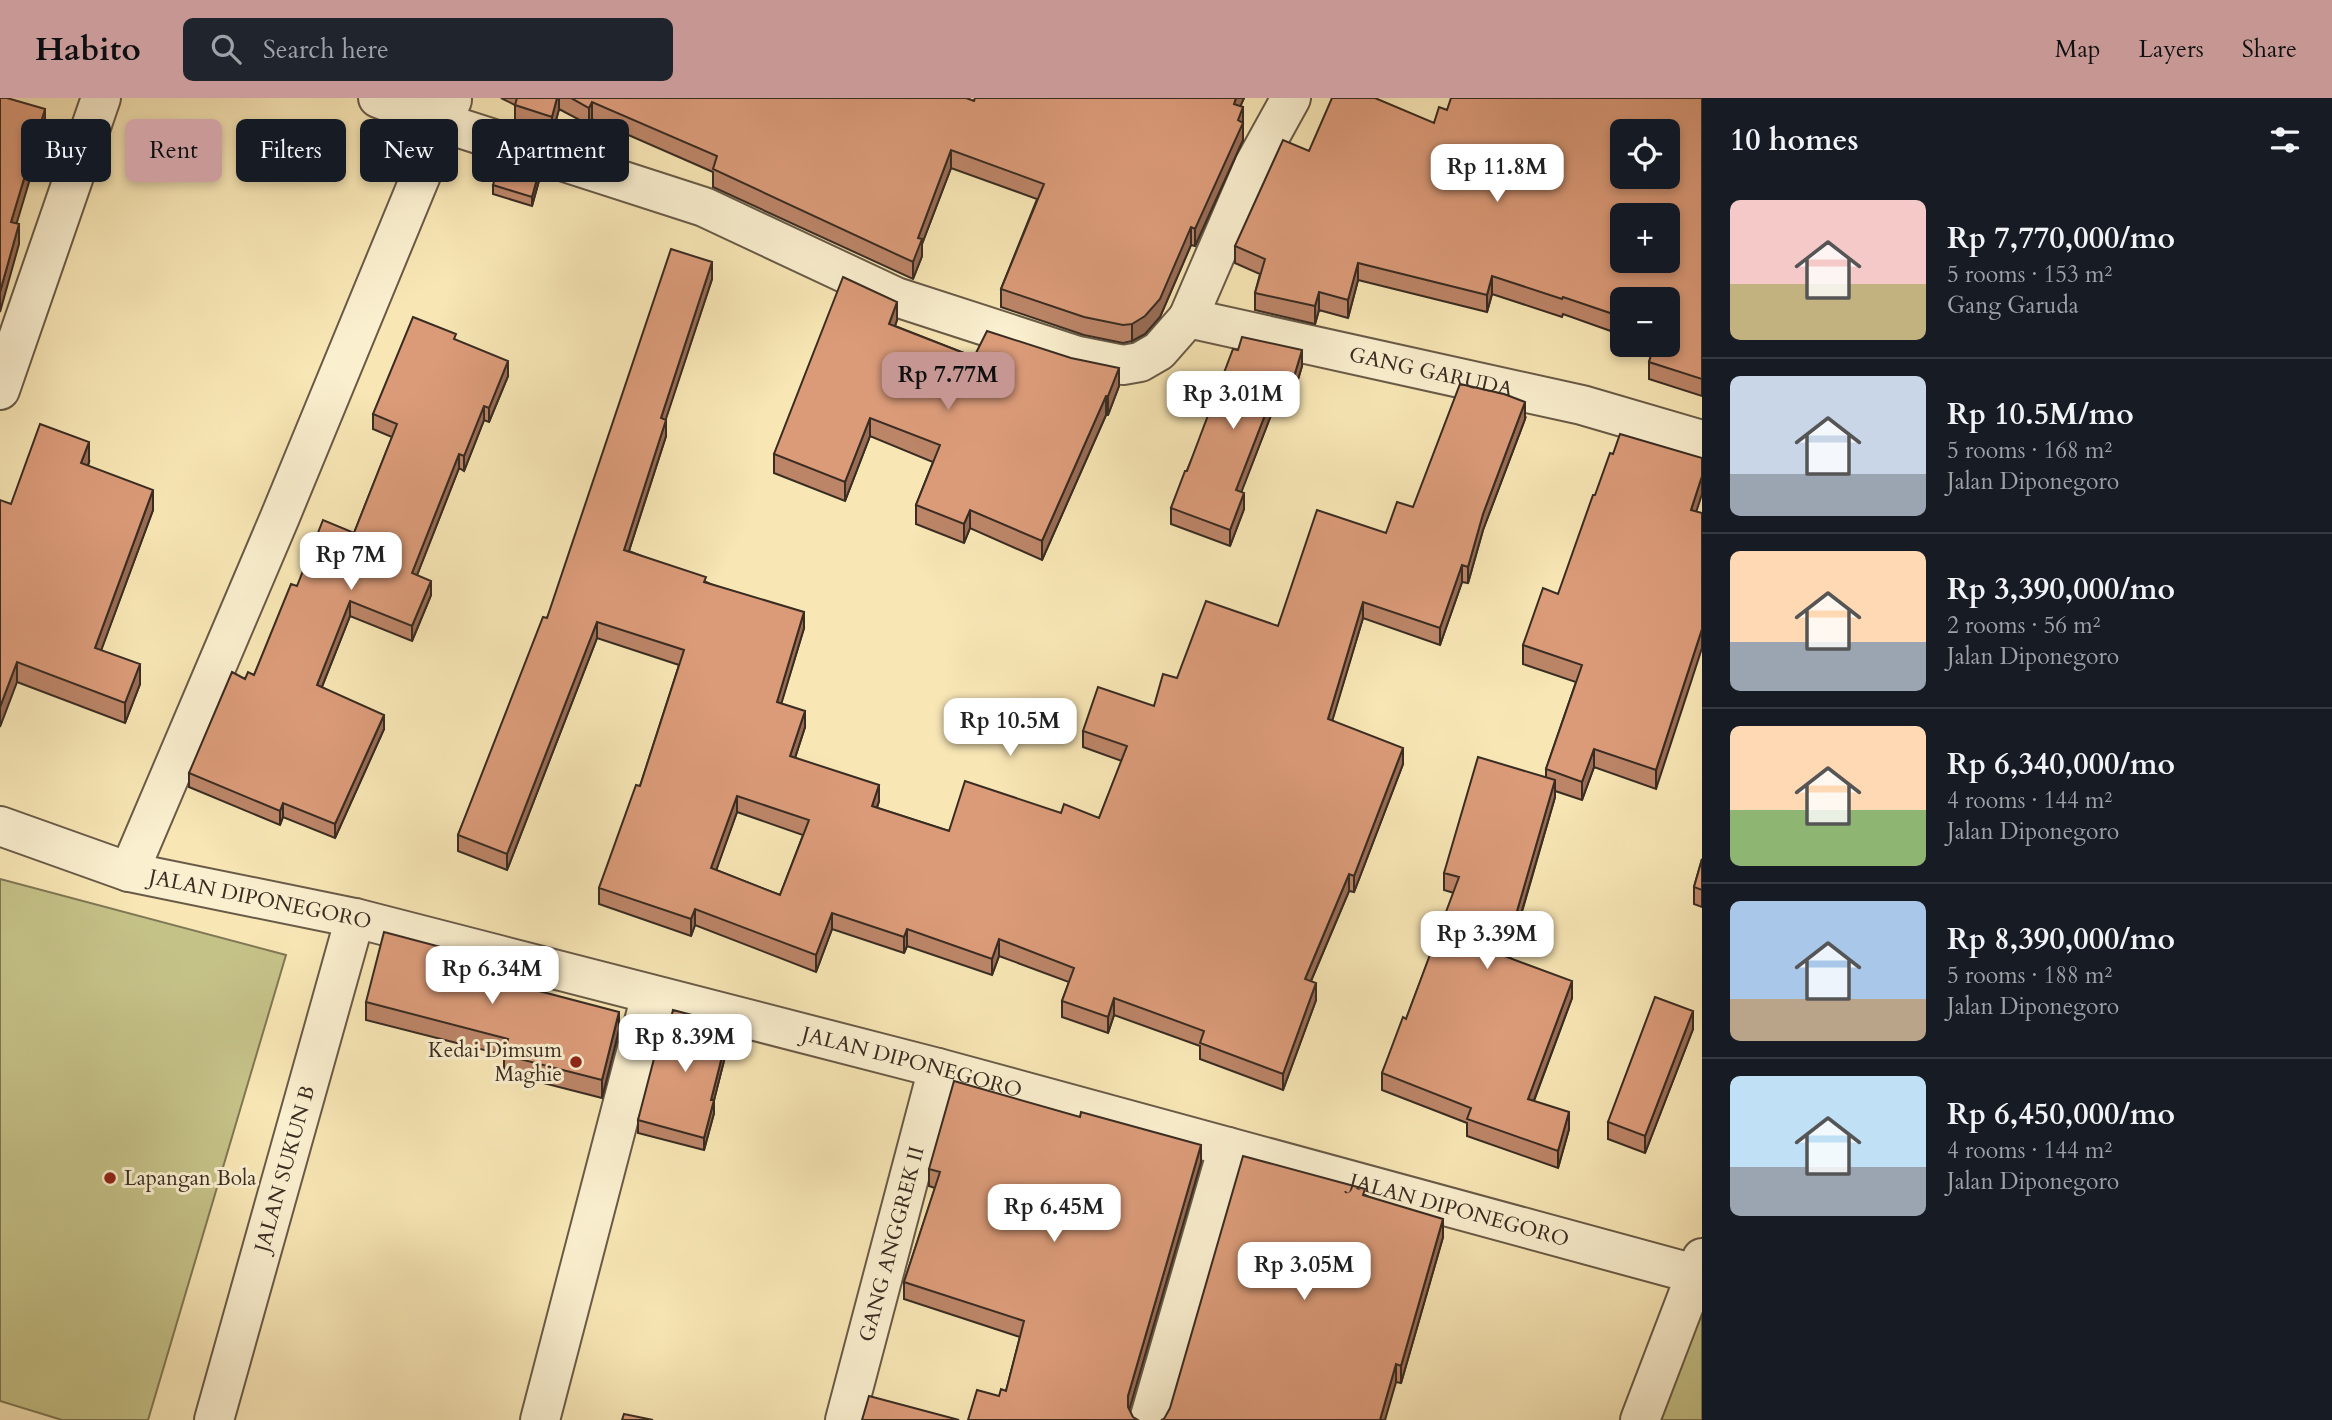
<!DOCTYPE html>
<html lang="en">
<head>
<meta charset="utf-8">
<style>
	body { margin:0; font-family:Cardo,serif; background:#20242c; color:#f1f3f6; height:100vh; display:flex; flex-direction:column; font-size:26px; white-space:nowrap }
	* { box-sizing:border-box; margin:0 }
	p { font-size:23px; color:#9ea1a6 }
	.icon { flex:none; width:38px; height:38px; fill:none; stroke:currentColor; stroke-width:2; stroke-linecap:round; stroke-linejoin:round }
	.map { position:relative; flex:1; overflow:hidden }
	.details { display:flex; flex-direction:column; background:#171b24; width:630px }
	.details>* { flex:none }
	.guide { position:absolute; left:21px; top:21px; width:665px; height:63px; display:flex; gap:14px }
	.controls { position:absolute; left:1610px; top:21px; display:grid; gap:14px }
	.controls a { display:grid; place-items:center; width:70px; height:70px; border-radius:10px; background:#171b24; box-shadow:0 4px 10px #0003; font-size:35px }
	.price { position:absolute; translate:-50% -60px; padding:0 16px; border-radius:14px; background:#fff; color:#222; font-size:23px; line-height:46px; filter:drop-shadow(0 2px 4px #0008) }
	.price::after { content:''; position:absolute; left:50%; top:42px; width:21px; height:16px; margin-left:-10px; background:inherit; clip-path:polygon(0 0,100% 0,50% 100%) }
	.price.current { background:#c59692; color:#111 }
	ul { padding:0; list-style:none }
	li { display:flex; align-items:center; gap:21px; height:175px; padding:0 28px }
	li+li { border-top:2px solid #363941 }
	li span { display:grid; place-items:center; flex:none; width:196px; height:140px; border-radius:10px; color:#555 }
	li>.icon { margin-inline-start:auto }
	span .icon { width:84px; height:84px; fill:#fffc; stroke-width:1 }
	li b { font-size:30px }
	h2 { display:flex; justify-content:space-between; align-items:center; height:84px; padding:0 28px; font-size:30px }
	.pill { padding:0 24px; border-radius:10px; background:#171b24; box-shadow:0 4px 10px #0003; font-size:24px; line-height:63px }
	.pill.current { background:#c59692; color:#111 }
	header { display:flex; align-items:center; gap:42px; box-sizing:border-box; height:98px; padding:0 35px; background:#c59692; color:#111 }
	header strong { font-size:33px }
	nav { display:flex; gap:38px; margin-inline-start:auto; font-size:24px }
	.search { width:490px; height:63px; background:#20242c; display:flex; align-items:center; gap:18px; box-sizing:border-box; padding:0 24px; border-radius:10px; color:#9ea1a6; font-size:26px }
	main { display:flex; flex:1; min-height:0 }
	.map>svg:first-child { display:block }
	.green { fill:#c5c288; stroke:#7f7755; stroke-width:2 }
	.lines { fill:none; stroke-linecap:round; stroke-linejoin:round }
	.minor-casing { stroke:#695a47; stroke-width:42 }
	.minor { stroke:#faefcf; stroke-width:38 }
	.wall { fill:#bc8568; stroke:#392c22; stroke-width:2; fill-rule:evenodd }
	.shaded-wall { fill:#996c55; stroke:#392c22; stroke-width:2 }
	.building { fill:#db9b79; stroke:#392c22; stroke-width:2; fill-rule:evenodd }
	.poi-dot { fill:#8f2418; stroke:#faefcf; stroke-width:2.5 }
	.labels { text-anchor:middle; stroke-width:6; stroke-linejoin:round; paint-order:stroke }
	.street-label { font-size:21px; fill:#392c22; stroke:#faefcf }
	.poi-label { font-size:21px; fill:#392c22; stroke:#faefcf; text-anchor:end }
</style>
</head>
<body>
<header>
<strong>Habito</strong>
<div class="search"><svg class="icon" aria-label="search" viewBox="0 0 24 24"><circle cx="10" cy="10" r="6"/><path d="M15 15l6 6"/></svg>Search here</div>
<nav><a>Map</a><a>Layers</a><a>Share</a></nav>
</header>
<main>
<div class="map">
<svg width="1702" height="1322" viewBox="0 0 1702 1322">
	<rect width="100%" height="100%" fill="#f8e6b5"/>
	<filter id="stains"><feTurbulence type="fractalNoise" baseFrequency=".00286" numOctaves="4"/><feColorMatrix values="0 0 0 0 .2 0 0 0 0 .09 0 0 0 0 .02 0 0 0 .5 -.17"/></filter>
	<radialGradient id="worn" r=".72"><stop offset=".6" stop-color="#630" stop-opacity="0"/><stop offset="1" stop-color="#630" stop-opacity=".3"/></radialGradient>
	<path class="green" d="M0 781 286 857 148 1322H62L0 1303Z
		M1702 1198V1322H1656Z"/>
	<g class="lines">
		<defs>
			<g id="minor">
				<path d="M378 0 444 25 704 109 896 199 1078 258 1123 267 1140 264 1159 253 1188 220"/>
				<path id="s1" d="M1291 0 1254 67 1188 220 1582 307 1702 342"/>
				<path d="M0 292 101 0"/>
				<path id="s2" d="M0 728 129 774 355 820 499 857 938 970 1702 1178"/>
				<path d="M129 774 280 419 452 2"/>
				<path id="s3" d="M214 1322 355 820"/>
				<path d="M540 1322 651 897"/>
				<path id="s4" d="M845 1322 938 970"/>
				<path d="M1149 1322 1228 1049"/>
				<path d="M1640 1322 1702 1160"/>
			</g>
		</defs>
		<use href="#minor" class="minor-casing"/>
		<use href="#minor" class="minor"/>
	</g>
	<path class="wall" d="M501 0H966L974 3 1244 0 1240 8 1243 9V42L1195 148 1191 147 1160 219 1145 236 1132 243 1123 245 1084 237 1001 209V191L1037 101 951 70 922 146V158L913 181 713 89V74L592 21 589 27 559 11 552 37 515 25V7Z
		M1702 0V298L1649 281V264L1654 248 1651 247H1668V201H1622V237L1563 216 1562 219 1492 196 1487 214 1358 182 1348 220 1319 212 1315 226 1255 212V195L1260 176 1235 165V148L1309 53 1434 25Z
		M540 79 532 108 493 96V87Z
		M712 181 665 322 666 338 629 453 706 484 804 530 781 605 805 629 795 660 879 703 877 710 949 733 1061 715 1099 720 1122 663 1083 649V633L1154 608 1177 580 1278 528 1386 435 1413 409 1525 321 1483 432 1468 485 1462 484 1440 547 1363 520 1332 622 1403 666 1354 794 1349 793 1311 883 1316 902 1283 992 1200 961V948L1114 917 1108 935 1062 919V903L1069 884 999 858 992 877 907 848 904 855 832 831 816 874 695 827 691 838 599 806V790L640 688 679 567 597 540 507 772 458 753V737L547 520ZM737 714 803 737 780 797 716 772Z
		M897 222 895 228 974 259 1119 288 1108 317H1106L1042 462 970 430 964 445 916 426V407L933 364 870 338 845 403 774 375V356Z
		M456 242 508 278 489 324 484 322 464 373 459 370 417 477 431 497 412 543 350 518 322 589 384 631 335 740 283 719 280 727 189 689V675L245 581 254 577 297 488 354 435 392 339 373 331V316Z
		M1238 252 1302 268 1293 298 1280 294 1241 394 1244 411 1230 448 1171 426V410Z
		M89 364 88 368 153 412 101 552 140 586 125 625 17 584 11 406Z
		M1696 413 1656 691 1594 669 1582 702 1555 693V699L1509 859 1572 900 1534 1003 1569 1031 1558 1070 1467 1038V1025L1382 992V975L1406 921 1454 795 1444 792V775L1546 679V671L1576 584 1523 566V547L1558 496Z
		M1702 761V809L1694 806V789Z
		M501 883 619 932 602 1000 504 975V957L366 922V904Z
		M1693 931 1645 1055 1608 1041V1024Z
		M668 932 730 939 714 1002V1015L704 1052 638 1035V1022Z
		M1201 1064 1129 1312 999 1298 1006 1293 1020 1239 904 1201V1184L935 1090 929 1088V1071Z
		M1365 1097 1443 1139 1401 1285 1396 1284 1164 1321Z"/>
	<path class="shaded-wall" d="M557 0H559V11L552 37V19Z
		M1236 0H1244L1234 23V6Z
		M592 4V21L589 27V10Z
		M1243 9V42L1195 148V131Z
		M45 11V31L11 144V124Z
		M951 52V70L922 146V158L913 181V164L918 140Z
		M540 70V79L532 108V99Z
		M19 126V146L0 214V194Z
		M1191 129V147L1160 219 1145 236 1132 243V226Z
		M712 164V181L661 336V320Z
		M1358 165V182L1348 220V202Z
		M1492 178V196L1487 214V197Z
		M1319 194V212L1315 226V208Z
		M897 204V222L889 245V226Z
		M1302 252V268L1293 298V282Z
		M508 263V278L489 324V310Z
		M1119 270V288L1108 317V298Z
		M1280 278V294L1236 408V392Z
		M1106 298V317L1042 462V443Z
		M1525 304V321L1483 432 1468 485V469L1483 416Z
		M484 308V322L464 373V358Z
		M870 320V338L845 403V384Z
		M666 322V338L624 468V452Z
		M89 344V364L81 385V365Z
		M459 356V370L412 490V475Z
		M1702 378V396L1691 430V412Z
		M153 392V412L95 569V550Z
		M1244 395V411L1230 448V432Z
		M970 412V430L964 445V426Z
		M1462 467V484L1440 547V530Z
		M431 483V497L412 543V528Z
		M350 503V518L317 601V587Z
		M1363 504V520L1328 637V621Z
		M804 514V530L777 620V604Z
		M597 524V540L507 772V756Z
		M1702 531V550L1656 691V672Z
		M17 564V584L0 629V609Z
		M140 566V586L125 625V605Z
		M805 613V629L790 675V658Z
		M384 617V631L335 740V726Z
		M1403 650V666L1354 794V778Z
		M1594 651V669L1582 702V684Z
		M1555 682V699L1504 874V858Z
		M879 687V703L872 724V708Z
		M737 698V714L711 787V770Z
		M283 705V719L280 727V713Z
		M1349 776V793L1305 897V881Z
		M695 811V827L691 838V821Z
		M832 815V831L816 874V857Z
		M907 831V848L904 855V839Z
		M999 841V858L992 877V861Z
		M501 865V883L497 882Z
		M1572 883V900L1528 1018V1001Z
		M1316 885V902L1283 992V976Z
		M1114 900V917L1108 935V919Z
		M1693 913V931L1645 1055V1038Z
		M619 914V932L602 1000V982Z
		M730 927V939L711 1014V1002Z
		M714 1002V1015L704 1052V1040Z
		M1569 1014V1031L1558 1070V1053Z
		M1201 1047V1064L1128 1316V1298Z
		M1443 1121V1139L1401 1285V1268Z
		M1396 1266V1284L1385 1322H1380Z"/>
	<path class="building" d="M0 0H7L45 11 11 124 19 126 0 194Z
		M517 0H557L552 19 515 7Z
		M571 0H966L974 3 975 0H1236L1234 6 1243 9 1238 22 1243 25 1195 131 1191 129 1160 201 1145 218 1132 226 1123 227 1084 219 1001 191 1044 86 951 52 918 140 922 141 913 164 713 71 717 58 592 4 589 10Z
		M1332 0H1375L1434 25 1439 9 1447 12 1451 0H1702V281L1649 264 1654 247H1668V201H1622V219L1563 199 1562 201 1492 178 1487 197 1358 165 1348 202 1319 194 1315 208 1255 195 1265 161 1235 148 1283 42 1309 53ZM1622 33H1668V79H1622ZM1622 117H1668V163H1622Z
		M502 58 540 70 532 99 493 87Z
		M671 151 712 164 661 320 666 322 624 452 706 479 704 484 804 514 777 604 805 613 790 658 879 687 872 708 949 733 965 683 1061 715 1064 706 1099 720 1127 648 1083 633 1098 589 1154 608 1163 576 1177 580 1206 503 1278 528 1317 412 1386 435 1397 404 1413 409 1460 286 1504 296 1525 304 1483 416 1468 469 1462 467 1440 530 1363 504 1328 621 1403 650 1354 778 1349 776 1305 881 1316 885 1283 976 1200 945 1204 933 1114 900 1108 919 1062 903 1074 870 999 841 992 861 907 831 904 839 832 815 816 857 695 811 691 821 599 790 636 687 640 688 684 552 597 524 507 756 458 737 543 519 547 520ZM737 698 809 722 780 797 711 770Z
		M843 179 897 204 889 226 974 259 987 233 1071 260 1119 270 1108 298H1106L1042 443 970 412 964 426 916 407 940 347 870 320 845 384 774 356Z
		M413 219 456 236 454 241 508 263 489 310 484 308 464 358 459 356 412 475 431 483 412 528 350 503 317 587 384 617 335 726 283 705 280 713 189 675 232 574 245 581 248 574 254 577 291 486 297 488 323 422 354 435 397 326 373 316Z
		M1242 239 1302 252 1293 282 1280 278 1236 392 1244 395 1230 432 1171 410 1185 373H1187L1233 251 1238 252Z
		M40 326 89 344 81 365 153 392 95 550 140 566 125 605 17 564 0 609V402L11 406Z
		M1620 336 1702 360V378L1691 412 1702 415V531L1656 672 1594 651 1582 684 1546 671 1582 567 1523 547 1543 490 1558 496 1593 397H1595L1610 355 1613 356Z
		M1478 659 1555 682 1504 858 1572 883 1528 1001 1569 1014 1558 1053 1467 1021 1471 1010 1382 975 1403 919 1406 921 1459 779 1444 775Z
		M1702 761V792L1694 789Z
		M384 834 501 865 497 882 619 914 602 982 504 957 508 941 366 904Z
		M1655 899 1693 913 1645 1038 1608 1024Z
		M673 912 730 927 711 1002H714L704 1040 638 1022 662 930 668 932Z
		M954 983 1080 1019 1081 1014 1201 1047 1128 1298V1309L1133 1319 1138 1322H968L977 1292 999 1298 1001 1291 1006 1293 1024 1223 904 1184 940 1074 929 1071Z
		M1243 1058 1365 1091 1363 1097 1443 1121 1401 1268 1396 1266 1380 1322H1161L1164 1321 1170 1310Z
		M869 1298 959 1322H862Z
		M624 1316 653 1322H622Z"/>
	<g class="poi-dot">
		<circle cx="576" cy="964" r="7"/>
		<circle cx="110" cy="1080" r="7"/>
	</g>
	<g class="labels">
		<g class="street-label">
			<text dy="7" stroke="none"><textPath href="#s1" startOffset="492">GANG GARUDA</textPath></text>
			<text dy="7" stroke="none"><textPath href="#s2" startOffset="271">JALAN DIPONEGORO</textPath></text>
			<text dy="7" stroke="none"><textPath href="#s2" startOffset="943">JALAN DIPONEGORO</textPath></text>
			<text dy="7" stroke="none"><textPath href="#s3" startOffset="261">JALAN SUKUN B</textPath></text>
			<text dy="7" stroke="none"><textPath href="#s2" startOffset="1510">JALAN DIPONEGORO</textPath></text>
			<text dy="7" stroke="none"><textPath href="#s4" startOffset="182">GANG ANGGREK II</textPath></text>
		</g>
		<g class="poi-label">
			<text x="562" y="959">Kedai Dimsum<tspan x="562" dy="24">Maghie</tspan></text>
			<text x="124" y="1087" text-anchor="start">Lapangan Bola</text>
		</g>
	</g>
	<rect width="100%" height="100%" filter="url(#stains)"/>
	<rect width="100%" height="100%" fill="url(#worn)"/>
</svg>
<div class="controls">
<a><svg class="icon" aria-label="locate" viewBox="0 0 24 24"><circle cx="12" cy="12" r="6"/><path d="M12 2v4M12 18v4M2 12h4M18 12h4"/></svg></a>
<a>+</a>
<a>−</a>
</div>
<b class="price" style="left:1497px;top:106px">Rp 11.8M</b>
<b class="price current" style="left:948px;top:314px">Rp 7.77M</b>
<b class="price" style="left:1233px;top:333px">Rp 3.01M</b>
<b class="price" style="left:351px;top:494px">Rp 7M</b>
<b class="price" style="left:1010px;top:660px">Rp 10.5M</b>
<b class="price" style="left:1487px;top:873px">Rp 3.39M</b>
<b class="price" style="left:492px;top:908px">Rp 6.34M</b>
<b class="price" style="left:685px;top:976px">Rp 8.39M</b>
<b class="price" style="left:1054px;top:1146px">Rp 6.45M</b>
<b class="price" style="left:1304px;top:1204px">Rp 3.05M</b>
<div class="guide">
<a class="pill">Buy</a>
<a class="pill current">Rent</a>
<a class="pill">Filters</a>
<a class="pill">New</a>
<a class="pill">Apartment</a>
</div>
</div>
<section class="details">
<h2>10 homes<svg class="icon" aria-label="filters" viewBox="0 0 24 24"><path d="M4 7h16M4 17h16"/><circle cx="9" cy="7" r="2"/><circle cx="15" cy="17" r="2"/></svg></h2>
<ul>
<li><span style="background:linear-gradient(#f6c9c9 60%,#c2b280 0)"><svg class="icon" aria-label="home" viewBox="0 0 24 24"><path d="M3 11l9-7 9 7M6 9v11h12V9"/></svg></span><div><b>Rp 7,770,000/mo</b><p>5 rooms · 153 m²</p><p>Gang Garuda</p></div></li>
<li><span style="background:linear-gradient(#c9d6e8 70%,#9aa5b1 0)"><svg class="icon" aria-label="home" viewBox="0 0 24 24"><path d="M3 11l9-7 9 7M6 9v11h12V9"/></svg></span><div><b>Rp 10.5M/mo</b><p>5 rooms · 168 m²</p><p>Jalan Diponegoro</p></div></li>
<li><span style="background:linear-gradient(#ffd9b3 65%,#9aa5b1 0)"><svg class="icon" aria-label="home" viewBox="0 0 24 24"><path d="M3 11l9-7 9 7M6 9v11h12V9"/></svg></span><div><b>Rp 3,390,000/mo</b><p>2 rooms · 56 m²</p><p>Jalan Diponegoro</p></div></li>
<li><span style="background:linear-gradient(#ffd9b3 60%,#8fb573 0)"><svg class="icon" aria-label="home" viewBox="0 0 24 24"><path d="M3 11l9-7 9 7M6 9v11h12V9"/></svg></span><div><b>Rp 6,340,000/mo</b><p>4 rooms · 144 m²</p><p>Jalan Diponegoro</p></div></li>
<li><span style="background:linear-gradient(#a9c7e8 70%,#b9a48a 0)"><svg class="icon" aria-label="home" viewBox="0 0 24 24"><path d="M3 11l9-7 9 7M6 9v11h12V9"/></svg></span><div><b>Rp 8,390,000/mo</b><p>5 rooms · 188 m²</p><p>Jalan Diponegoro</p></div></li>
<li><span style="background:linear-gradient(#bfe0f5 65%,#9aa5b1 0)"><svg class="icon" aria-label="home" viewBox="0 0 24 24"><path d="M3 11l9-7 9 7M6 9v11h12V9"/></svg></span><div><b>Rp 6,450,000/mo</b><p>4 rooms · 144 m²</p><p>Jalan Diponegoro</p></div></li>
</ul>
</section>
</main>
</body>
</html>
